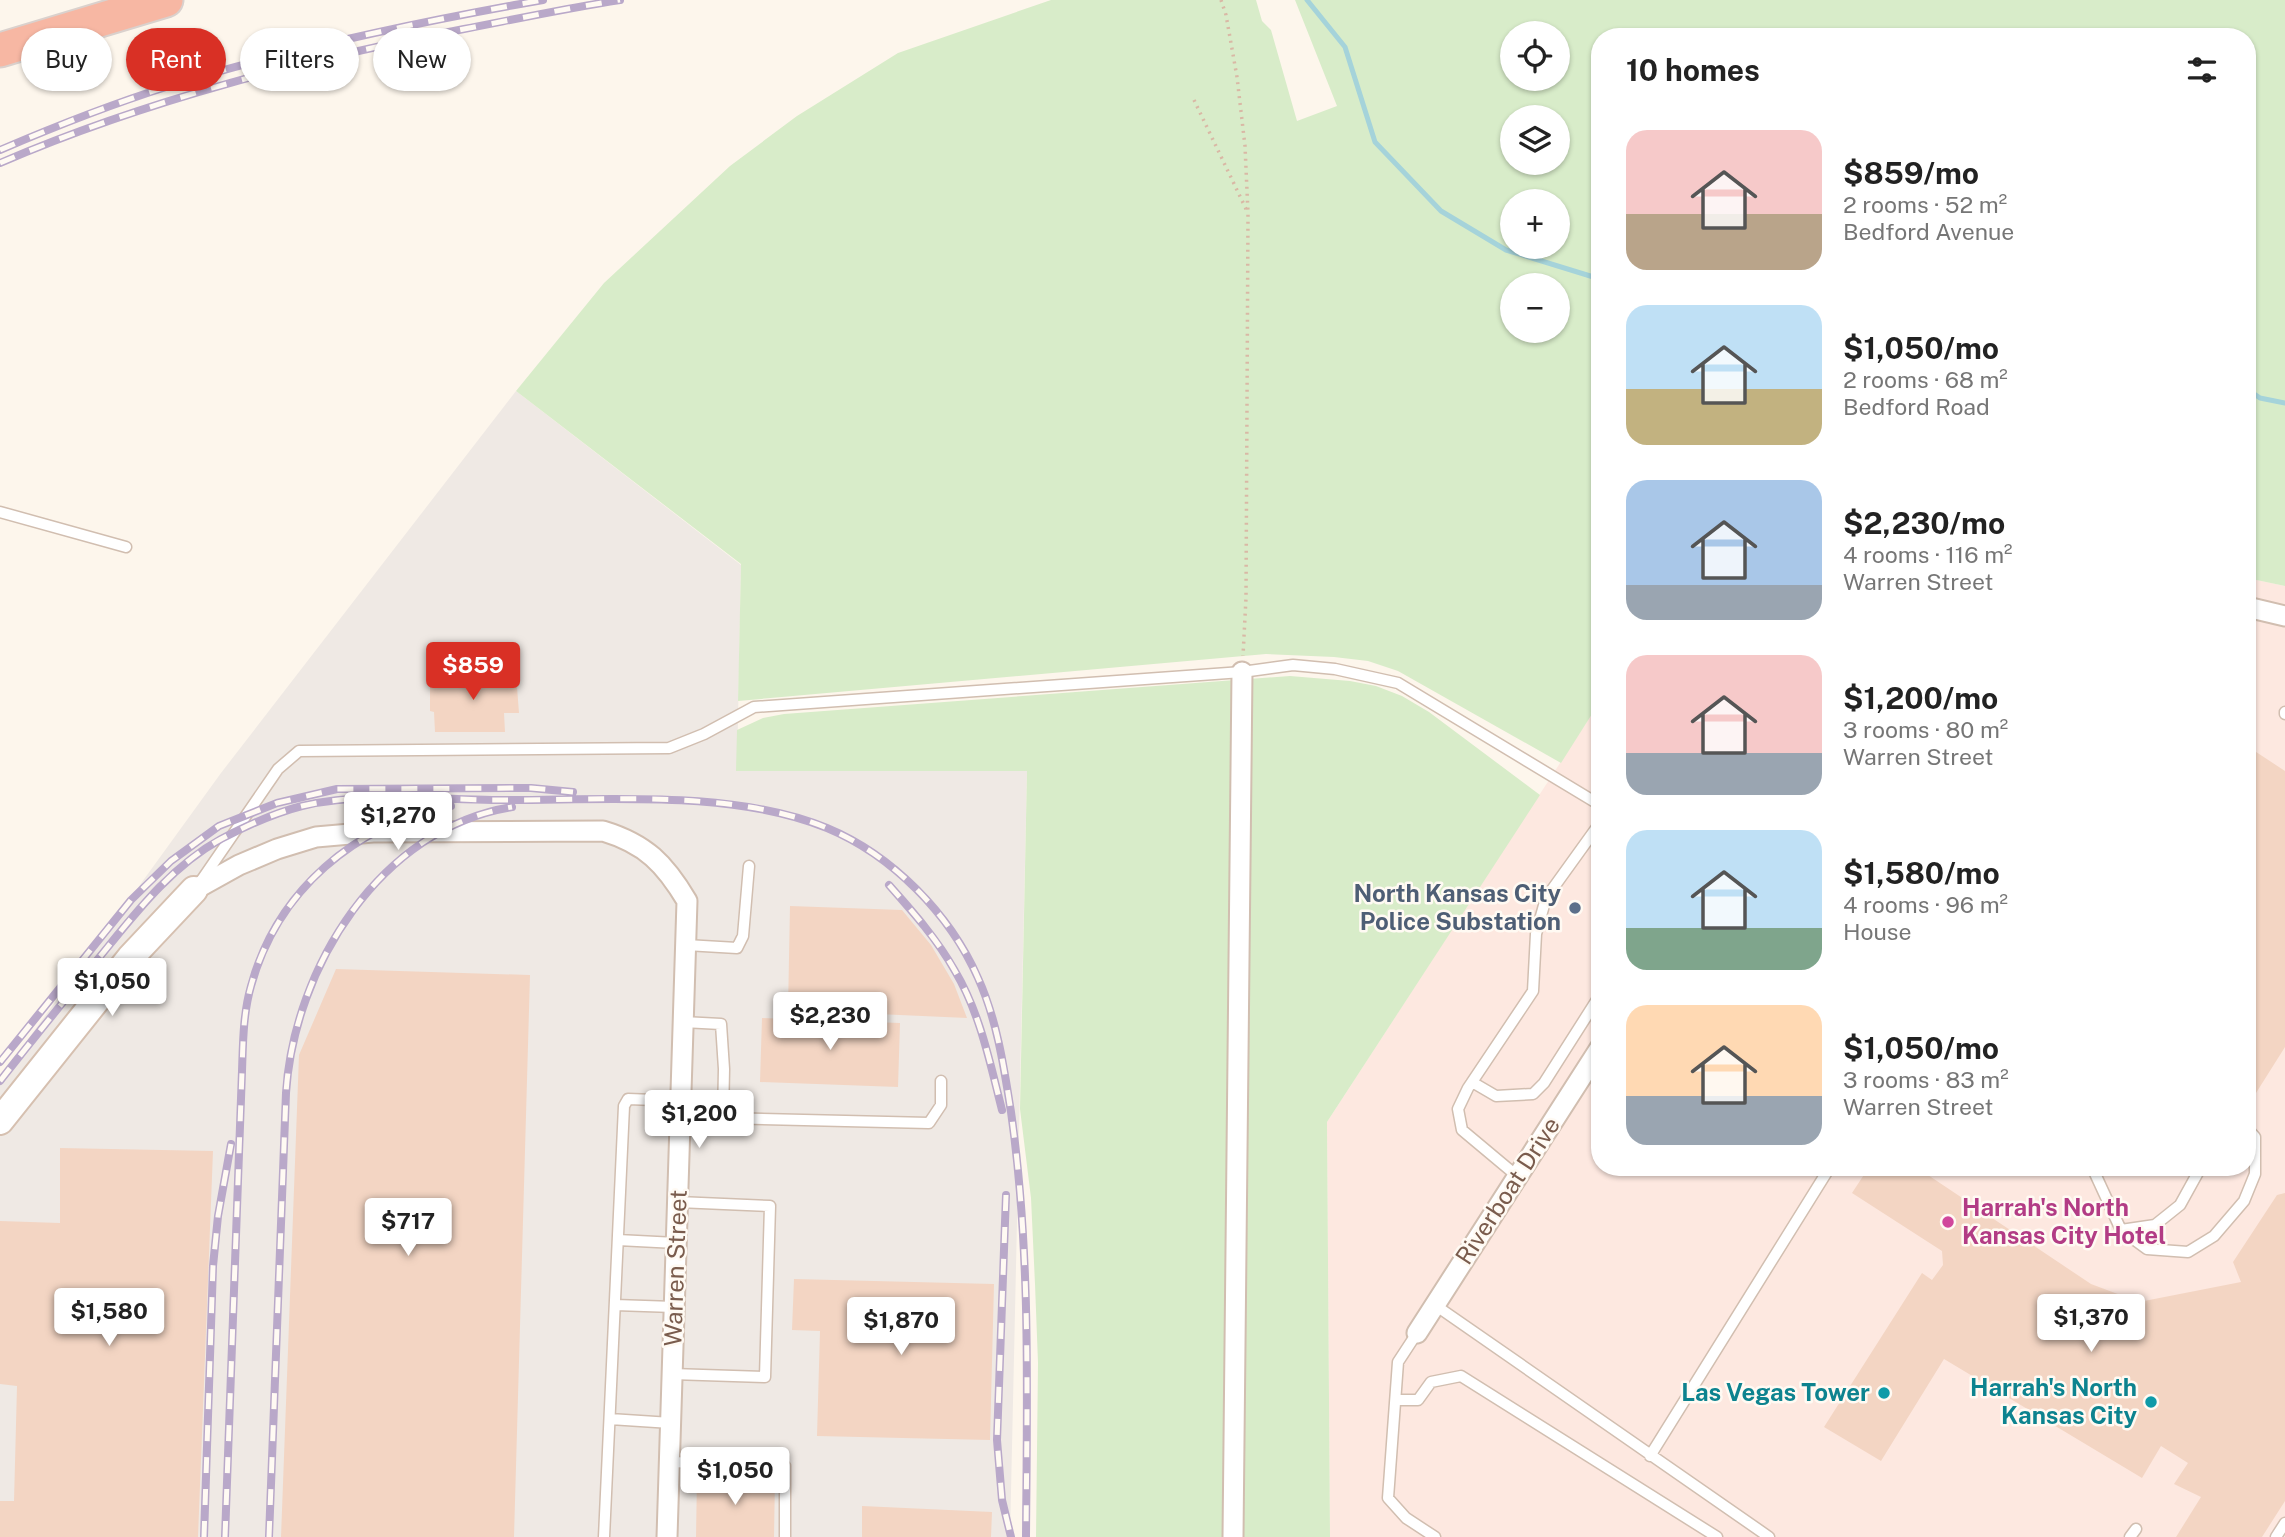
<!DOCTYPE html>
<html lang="en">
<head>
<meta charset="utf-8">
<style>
	body { margin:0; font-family:"Public Sans",sans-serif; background:#f2f2f2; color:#222; height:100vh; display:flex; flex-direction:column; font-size:26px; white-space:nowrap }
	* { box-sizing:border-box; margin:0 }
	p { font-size:23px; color:#767676 }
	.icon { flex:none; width:38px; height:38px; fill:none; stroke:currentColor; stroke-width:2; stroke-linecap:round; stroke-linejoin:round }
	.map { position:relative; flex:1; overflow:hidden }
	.details { position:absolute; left:1591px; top:28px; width:665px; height:1148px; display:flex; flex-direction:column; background:#fff; border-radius:28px; box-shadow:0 2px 5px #0004 }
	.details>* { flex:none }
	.banner { position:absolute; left:21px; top:28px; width:665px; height:63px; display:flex; gap:14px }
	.buttons { position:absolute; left:1500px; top:21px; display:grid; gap:14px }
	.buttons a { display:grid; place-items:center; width:70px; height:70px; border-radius:50%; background:#fff; box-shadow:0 2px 5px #0004; font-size:35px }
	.price { position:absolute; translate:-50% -60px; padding:0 16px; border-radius:7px; background:#fff; color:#222; font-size:23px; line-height:46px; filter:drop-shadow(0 2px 4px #0008) }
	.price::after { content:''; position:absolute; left:50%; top:42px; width:21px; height:16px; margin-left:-10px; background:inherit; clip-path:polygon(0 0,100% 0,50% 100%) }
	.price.current { background:#d93025; color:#fff }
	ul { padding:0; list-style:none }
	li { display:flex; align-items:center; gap:21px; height:175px; padding:0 35px }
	li span { display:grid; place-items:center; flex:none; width:196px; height:140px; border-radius:21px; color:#555 }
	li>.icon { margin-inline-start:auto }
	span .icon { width:84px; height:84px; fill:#fffc; stroke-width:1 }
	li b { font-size:30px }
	h2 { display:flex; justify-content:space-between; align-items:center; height:84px; padding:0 35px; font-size:30px }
	.pill { padding:0 24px; border-radius:32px; background:#fff; box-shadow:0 2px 5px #0004; font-size:24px; line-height:63px }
	.pill.current { background:#d93025; color:#fff }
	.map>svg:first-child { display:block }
	.commercial { fill:#fde8e0 }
	.industrial { fill:#efe9e4 }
	.green { fill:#d8ecc9; fill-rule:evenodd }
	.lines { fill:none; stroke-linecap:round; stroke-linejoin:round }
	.stream { stroke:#a5d3da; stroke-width:5 }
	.building { fill:#f3d5c3 }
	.lane-casing { stroke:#d1beb0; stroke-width:13 }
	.street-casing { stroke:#d1beb0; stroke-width:23 }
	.secondary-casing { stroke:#d6c0b0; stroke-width:30 }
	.highway-casing { stroke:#dad1cd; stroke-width:37 }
	.path { stroke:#d9b8a5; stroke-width:3.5; stroke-dasharray:2 5; stroke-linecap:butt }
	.lane { stroke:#fff; stroke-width:10 }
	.street { stroke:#fff; stroke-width:19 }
	.secondary { stroke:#fff; stroke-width:26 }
	.highway { stroke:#f7b7a3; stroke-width:33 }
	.rail-casing { stroke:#b9a8c9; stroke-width:8 }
	.rail { stroke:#fffaf3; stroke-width:5; stroke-dasharray:16; stroke-linecap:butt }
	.service-dot { fill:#5c6f8a; stroke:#fffaf3; stroke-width:2.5 }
	.hotel-dot { fill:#d1479c; stroke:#fffaf3; stroke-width:2.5 }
	.culture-dot { fill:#0f9aa8; stroke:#fffaf3; stroke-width:2.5 }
	.labels { text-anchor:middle; stroke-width:5; stroke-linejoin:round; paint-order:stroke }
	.service-label { font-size:24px; font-weight:bold; fill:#4e5e75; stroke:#fffaf3; text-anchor:end }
	.street-label { font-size:24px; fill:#7a5c4d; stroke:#fffaf3 }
	.hotel-label { font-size:24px; font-weight:bold; fill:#b23c85; stroke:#fffaf3; text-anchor:start }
	.culture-label { font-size:24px; font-weight:bold; fill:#0d838f; stroke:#fffaf3; text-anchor:end }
</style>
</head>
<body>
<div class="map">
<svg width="2285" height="1537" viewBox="0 0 2285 1537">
	<rect width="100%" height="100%" fill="#fdf6ec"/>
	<path class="commercial" d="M2247 578 2285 586V1537H1330L1327 1122 1599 703 1600 1167H2247Z"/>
	<path class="industrial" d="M516 391 741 565 737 771H1027L1010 1537H0V1078L221 773Z"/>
	<path class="green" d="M1051 0H1256L1262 21 1271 30 1297 121 1337 106 1295 0H2285V586L2247 578V37H1600L1599 703 1561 763 1398 671 1368 661 1334 657 1266 654 738 701 741 564 516 391 604 283 730 166 797 116 898 53ZM1512 33H1558V79H1512ZM1512 117H1558V163H1512ZM1512 201H1558V247H1512ZM1512 285H1558V331H1512Z
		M1290 676 1350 681 1376 686 1402 696 1429 712 1540 795 1327 1122 1330 1537H1036L1038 1363 1035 1284 1031 1198 1020 1109 1027 771H736L737 730 763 718 784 714Z"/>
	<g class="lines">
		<path class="stream" d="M1307 0 1345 47 1375 142 1441 211 1506 250 1600 279
			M2247 389 2260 398 2285 403"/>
	</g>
	<path class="building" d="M430 674H516L519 713H504L505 732H435L434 712 430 711Z
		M2247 746 2285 771V1047L2256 1093 2247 1087Z
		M790 906 902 910 931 945 954 984 967 1018 788 1010Z
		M336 969 530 975 514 1537H281L299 1055Z
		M762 1018 900 1023 898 1087 760 1082Z
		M60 1148 213 1151 198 1537H0V1501H14L17 1386 0 1384V1221L60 1223Z
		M1869 1167H1916L2091 1284 2139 1302 2241 1282 2233 1262 2277 1195 2285 1193V1501L2262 1537H2176L2201 1497 2174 1484 2188 1463 2161 1446 2142 1478 1944 1359 1881 1461 1824 1427 1922 1273 1932 1280 1943 1265 1942 1251 1852 1193Z
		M794 1279 994 1284 990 1440 817 1436 820 1331 792 1330Z
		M697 1477 775 1478 774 1537H696Z
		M862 1506 992 1512 991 1537H862Z"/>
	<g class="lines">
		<defs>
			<path id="lane" d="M0 512 126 547
				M2285 712V714
				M201 881 278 769 299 751 669 748 704 734 754 707 1242 672 1293 665 1335 669 1398 683 1600 805
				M686 945 737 948 743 936 749 866
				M1472 1082 1496 1096 1533 1094 1544 1083 1600 995
				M680 1116 723 1118 724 1069 721 1024 683 1022
				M723 1118 929 1123 941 1105V1081
				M2092 1167 2121 1230 2147 1249 2188 1252 2214 1236 2244 1201 2255 1174V1137L2247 1128
				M1517 1176 1462 1130 1458 1109 1468 1088 1533 991 1536 934 1546 898 1600 823
				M2121 1230 2155 1225 2180 1205 2201 1167
				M618 1240 676 1243
				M615 1305 674 1307
				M1435 1305 1769 1537
				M1417 1333 1398 1362 1388 1498 1406 1518 1435 1537
				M672 1374 765 1377 770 1206 678 1202
				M1396 1400H1418L1431 1382 1461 1376 1717 1537
				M610 1419 671 1423
				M1650 1456 1830 1167
				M670 1462 785 1466V1537
				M604 1537 624 1106 628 1099 681 1101
				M2130 1537 2136 1529
				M2276 1537 2285 1523"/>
			<path id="street" d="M2247 607 2285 616
				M194 890 239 865 277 849 316 837 373 832 603 831C646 844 665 864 687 901L667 1537
				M1417 1333 1600 1048
				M1233 1537 1242 672"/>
			<path id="secondary" d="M0 1121 130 958 194 890"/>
			<path id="highway" d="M0 50 166 0"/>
		</defs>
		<use href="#lane" class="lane-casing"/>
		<use href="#street" class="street-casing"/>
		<use href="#secondary" class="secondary-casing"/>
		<use href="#highway" class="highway-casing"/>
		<path class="path" d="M1221 0 1226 15 1237 77 1245 146 1248 213 1246 598 1243 656
			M1194 100 1247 211"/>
		<use href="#lane" class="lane"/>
		<use href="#street" class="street"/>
		<use href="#secondary" class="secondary"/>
		<use href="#highway" class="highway"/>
		<defs>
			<path id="rail" d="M0 150C56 126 112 104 169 86 291 49 417 22 543 0
				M0 163C149 99 304 60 464 29 516 19 568 8 620 0
				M889 885C913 912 937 939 955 971 980 1013 990 1063 1002 1110
				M0 1062 131 900 171 861 219 826 277 803 337 789 531 788 573 792
				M0 1081C32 1040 65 1000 98 959 134 915 170 867 221 839 246 826 274 813 302 806 363 792 430 799 492 800 598 801 729 788 827 828 892 855 950 914 978 978 997 1020 1004 1067 1011 1112 1031 1252 1027 1396 1026 1537
				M1006 1195 997 1440 1002 1500 1011 1537
				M204 1537 213 1266 218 1216 231 1144
				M225 1537 242 1071C243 1043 243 1014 251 986 277 891 355 824 451 806
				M269 1537 286 1093C294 968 380 828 512 807"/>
		</defs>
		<use href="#rail" class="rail-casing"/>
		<use href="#rail" class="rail"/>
	</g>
	<circle class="service-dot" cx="1575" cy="908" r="7"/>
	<circle class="hotel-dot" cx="1948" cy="1222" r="7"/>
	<g class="culture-dot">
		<circle cx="1884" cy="1393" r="7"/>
		<circle cx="2151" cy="1402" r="7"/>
	</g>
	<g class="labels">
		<g class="service-label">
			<text x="1561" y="902">North Kansas City<tspan x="1561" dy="28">Police Substation</tspan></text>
		</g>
		<g class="street-label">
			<text transform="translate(1508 1191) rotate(-57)" y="8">Riverboat Drive</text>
			<text transform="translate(676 1268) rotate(-88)" y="8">Warren Street</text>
		</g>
		<g class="hotel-label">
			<text x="1962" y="1216">Harrah's North<tspan x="1962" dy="28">Kansas City Hotel</tspan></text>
		</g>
		<g class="culture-label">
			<text x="2137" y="1396">Harrah's North<tspan x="2137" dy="28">Kansas City</tspan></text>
			<text x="1870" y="1401">Las Vegas Tower</text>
		</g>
	</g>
</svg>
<div class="buttons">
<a><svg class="icon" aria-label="locate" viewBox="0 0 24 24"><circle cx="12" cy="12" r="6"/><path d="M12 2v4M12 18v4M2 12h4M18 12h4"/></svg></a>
<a><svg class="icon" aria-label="layers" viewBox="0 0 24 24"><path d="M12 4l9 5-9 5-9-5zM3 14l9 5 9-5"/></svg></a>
<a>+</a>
<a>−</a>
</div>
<b class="price current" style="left:473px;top:702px">$859</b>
<b class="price" style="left:398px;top:852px">$1,270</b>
<b class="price" style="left:112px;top:1018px">$1,050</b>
<b class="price" style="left:830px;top:1052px">$2,230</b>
<b class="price" style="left:699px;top:1150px">$1,200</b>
<b class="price" style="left:408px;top:1258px">$717</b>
<b class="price" style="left:109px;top:1348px">$1,580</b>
<b class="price" style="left:2091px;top:1354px">$1,370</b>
<b class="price" style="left:901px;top:1357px">$1,870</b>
<b class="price" style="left:735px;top:1507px">$1,050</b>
<div class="banner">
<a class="pill">Buy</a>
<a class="pill current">Rent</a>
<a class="pill">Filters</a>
<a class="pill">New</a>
</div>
<section class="details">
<h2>10 homes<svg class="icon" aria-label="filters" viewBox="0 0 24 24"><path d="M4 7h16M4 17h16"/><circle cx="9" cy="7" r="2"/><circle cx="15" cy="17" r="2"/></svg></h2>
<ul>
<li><span style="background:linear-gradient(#f6c9c9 60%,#b9a48a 0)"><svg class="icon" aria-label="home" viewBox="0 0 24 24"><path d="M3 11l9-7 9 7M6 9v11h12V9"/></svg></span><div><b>$859/mo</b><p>2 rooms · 52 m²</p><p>Bedford Avenue</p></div></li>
<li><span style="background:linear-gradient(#bfe0f5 60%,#c2b280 0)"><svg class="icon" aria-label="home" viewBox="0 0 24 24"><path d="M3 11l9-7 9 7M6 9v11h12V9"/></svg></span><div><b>$1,050/mo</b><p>2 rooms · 68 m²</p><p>Bedford Road</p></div></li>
<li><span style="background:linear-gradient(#a9c7e8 75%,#9aa5b1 0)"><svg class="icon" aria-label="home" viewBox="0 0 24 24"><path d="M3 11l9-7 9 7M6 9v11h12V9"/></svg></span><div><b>$2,230/mo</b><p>4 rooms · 116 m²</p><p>Warren Street</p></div></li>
<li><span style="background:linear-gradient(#f6c9c9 70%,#9aa5b1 0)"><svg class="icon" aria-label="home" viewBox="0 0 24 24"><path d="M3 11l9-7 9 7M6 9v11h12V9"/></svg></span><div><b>$1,200/mo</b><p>3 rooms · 80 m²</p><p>Warren Street</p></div></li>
<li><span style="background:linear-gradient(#bfe0f5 70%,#7fa58c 0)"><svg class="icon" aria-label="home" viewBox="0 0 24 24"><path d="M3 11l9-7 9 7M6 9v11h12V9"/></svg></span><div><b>$1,580/mo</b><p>4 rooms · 96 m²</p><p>House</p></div></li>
<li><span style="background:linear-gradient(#ffd9b3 65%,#9aa5b1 0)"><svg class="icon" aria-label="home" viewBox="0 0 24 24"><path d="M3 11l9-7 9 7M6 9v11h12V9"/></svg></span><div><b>$1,050/mo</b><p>3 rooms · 83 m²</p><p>Warren Street</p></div></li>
</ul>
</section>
</div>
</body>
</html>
